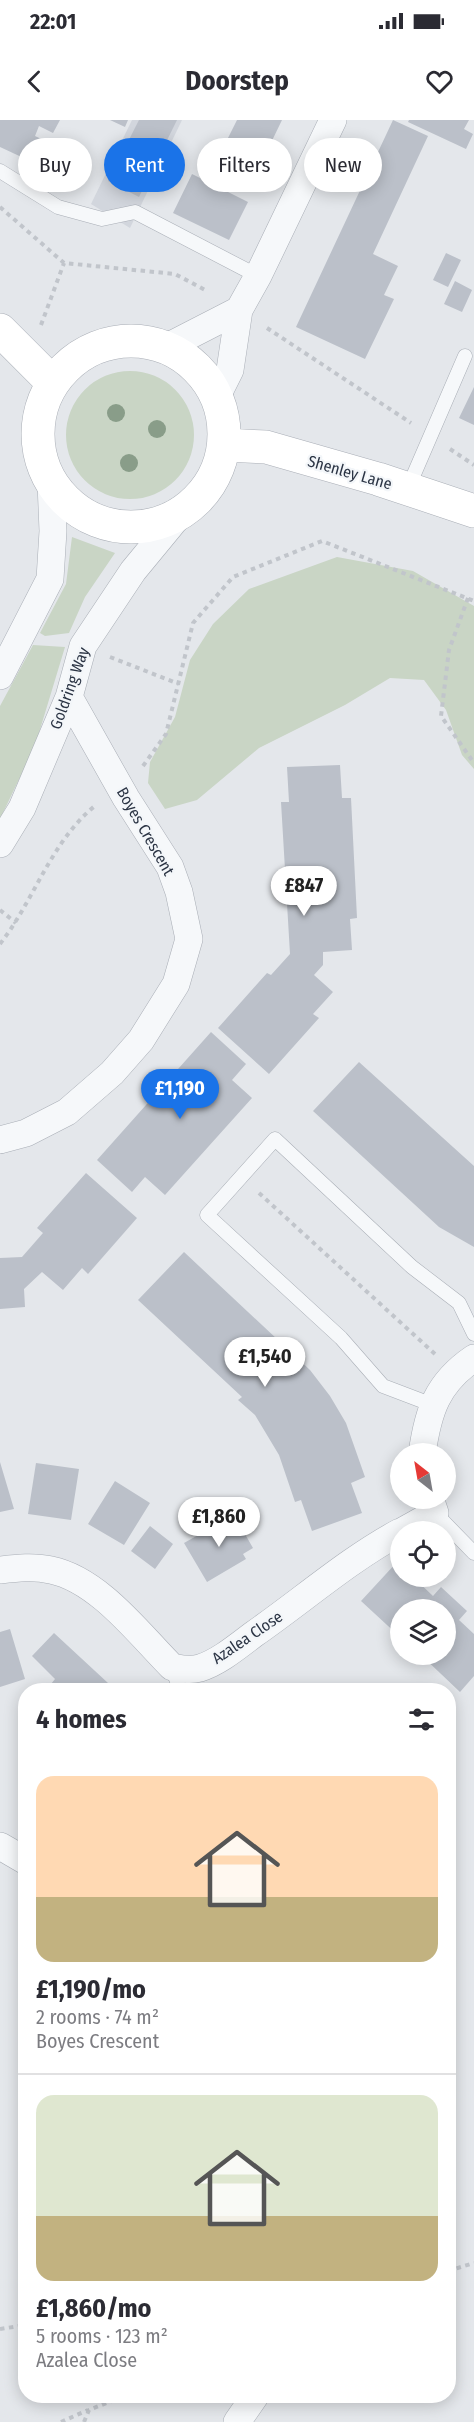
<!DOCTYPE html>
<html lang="en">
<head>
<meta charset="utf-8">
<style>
	body { margin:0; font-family:"Fira Sans Condensed",sans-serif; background:#f7f7f7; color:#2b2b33; height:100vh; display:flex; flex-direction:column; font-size:22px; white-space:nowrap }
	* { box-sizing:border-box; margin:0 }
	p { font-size:20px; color:#7c7c81 }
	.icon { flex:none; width:33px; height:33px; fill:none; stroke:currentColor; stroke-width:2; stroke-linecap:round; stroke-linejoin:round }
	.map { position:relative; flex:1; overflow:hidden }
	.drawer { position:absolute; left:18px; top:1563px; width:438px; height:720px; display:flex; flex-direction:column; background:#fff; border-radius:24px; box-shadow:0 3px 15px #0003 }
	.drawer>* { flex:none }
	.guide { position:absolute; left:18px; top:18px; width:438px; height:54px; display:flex; gap:12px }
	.needle { width:39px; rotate:329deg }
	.fabs { position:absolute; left:390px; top:1323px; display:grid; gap:12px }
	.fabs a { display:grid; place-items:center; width:66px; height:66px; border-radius:50%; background:#fff; box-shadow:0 3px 15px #0003; font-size:30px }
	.price { position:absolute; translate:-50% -51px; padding:0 14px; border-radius:21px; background:#fff; color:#222; font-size:20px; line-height:39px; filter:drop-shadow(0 2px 3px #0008) }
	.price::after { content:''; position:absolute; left:50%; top:36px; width:18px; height:14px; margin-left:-9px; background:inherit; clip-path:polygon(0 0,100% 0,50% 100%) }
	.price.active { background:#1a73e8; color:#fff }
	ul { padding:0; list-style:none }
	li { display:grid; align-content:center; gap:12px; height:318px; padding:0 18px }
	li+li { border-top:2px solid #e1e1e2 }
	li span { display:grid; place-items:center; height:186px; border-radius:18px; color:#555 }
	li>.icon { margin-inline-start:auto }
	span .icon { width:108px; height:108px; fill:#fffc; stroke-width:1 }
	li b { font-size:26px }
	h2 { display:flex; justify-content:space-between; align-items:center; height:72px; padding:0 18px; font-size:26px }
	.pill { padding:0 21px; border-radius:27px; background:#fff; box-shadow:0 3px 15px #0003; font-size:21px; line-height:54px }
	.pill.active { background:#1a73e8; color:#fff }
	.status { display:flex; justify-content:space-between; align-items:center; height:42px; padding:0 30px; background:#fff; direction:ltr }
	.status svg { height:16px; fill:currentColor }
	header { display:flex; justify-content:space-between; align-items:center; height:78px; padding:0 18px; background:#fff; font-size:27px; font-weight:700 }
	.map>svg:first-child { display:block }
	.built { fill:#d2d6dd }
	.green { fill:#c9d5c5 }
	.building { fill:#bbc0c9 }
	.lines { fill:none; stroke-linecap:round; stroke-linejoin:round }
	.lane-casing { stroke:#a9aeb6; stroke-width:15 }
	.street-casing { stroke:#a9aeb6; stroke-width:28 }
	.secondary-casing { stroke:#a9aeb6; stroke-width:34 }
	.path { stroke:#c1c5cb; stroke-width:4; stroke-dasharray:4.5 4.5; stroke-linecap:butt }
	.lane { stroke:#f6f8fa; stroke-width:14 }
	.street { stroke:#f6f8fa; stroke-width:27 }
	.secondary { stroke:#fff; stroke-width:33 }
	.tree { fill:#899d89 }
	.labels { text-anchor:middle; stroke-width:4.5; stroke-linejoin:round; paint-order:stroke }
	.street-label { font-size:16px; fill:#2b3444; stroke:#f3f6f9 }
</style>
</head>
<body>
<div class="status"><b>22:01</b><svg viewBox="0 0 49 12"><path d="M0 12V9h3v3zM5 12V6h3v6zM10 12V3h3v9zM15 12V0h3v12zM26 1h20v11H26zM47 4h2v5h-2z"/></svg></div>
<header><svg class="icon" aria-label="back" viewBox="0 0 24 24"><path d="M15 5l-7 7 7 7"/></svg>Doorstep<svg class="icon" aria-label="heart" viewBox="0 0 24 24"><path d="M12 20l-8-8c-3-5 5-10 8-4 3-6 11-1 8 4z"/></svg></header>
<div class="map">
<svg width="474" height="2302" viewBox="0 0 474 2302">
	<rect width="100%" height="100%" fill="#e4e7eb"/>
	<path class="built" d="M132 0H182L130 108 91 84Z"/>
	<path class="green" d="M66 315a64 64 0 1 1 128 0a64 64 0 1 1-128 0Z
		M72 417 115 433 85 477 69 513 45 516 40 513 66 464Z
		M337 437 413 451 474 486V649L462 635 446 590 424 560 390 558 345 585 259 628 197 680 165 689 148 663 150 642 175 597 190 540 213 504 249 469Z
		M33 525 65 527 35 626 0 699V586Z"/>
	<path class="building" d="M0 0H60L53 13 39 6 35 16 54 25 43 47 0 27Z
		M110 0H128L125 7Z
		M139 0H177L139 77 108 61Z
		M237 0H282L268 29 261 25 257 34 227 20Z
		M393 0 428 16 373 134 398 146 384 175 394 179 365 239 296 207Z
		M409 0H469L464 9 473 14 466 29 408 2Z
		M192 54 248 82 229 120 173 93Z
		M446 133 461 140 448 167 433 160Z
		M455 161 472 170 462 192 444 184Z
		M474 267V305L459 298Z
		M340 645 342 678H351L357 798 350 799 352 830 323 832V845L314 855 333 872 313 894 319 898 269 954 218 908 267 853 271 855 290 834 281 682H289L287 647Z
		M211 912 246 944 232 960 252 978 165 1075 145 1057 132 1072 97 1040Z
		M359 942 474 1046V1127L439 1107 313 991Z
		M86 1053 137 1098 88 1154 82 1148 63 1170 42 1152 24 1169 25 1187 0 1189V1138L22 1137 43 1113 37 1108Z
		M184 1132 310 1250 330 1276 346 1303 365 1357 351 1363 362 1393 312 1411 301 1380 295 1382 279 1335 255 1295 238 1280 242 1277 138 1180Z
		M0 1342 14 1389 0 1392Z
		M36 1343 79 1349 71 1400 28 1394Z
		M115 1361 150 1383 124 1425 88 1404Z
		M234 1395 253 1428 243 1434 246 1439 207 1462 184 1423Z
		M150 1406 173 1424 155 1449 131 1431Z
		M397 1442 400 1446V1456H412L433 1476 441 1467 467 1491 459 1500 474 1514V1556L460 1572 420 1534H446V1490H400V1517L361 1481Z
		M10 1509 25 1559 0 1567V1512Z
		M54 1513 108 1563 101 1570H49L47 1569 55 1559 32 1536Z
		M297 1563 301 1570H282Z"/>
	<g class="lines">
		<defs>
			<path id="lane" d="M0 51 58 87 102 99 135 92 258 156
				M408 368 465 236
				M433 1285 383 1266 341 1218 207 1095 275 1019 412 1147 459 1183 474 1214
				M435 1393 474 1433
				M172 1547 180 1570"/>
			<path id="street" d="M165 228 239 190
				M216 278 230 250 239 190 258 156 333 0
				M0 556 50 459 53 411 51 363
				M0 724 22 688 69 577 83 526 133 451 180 394
				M0 1020 26 1013 67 992 112 953 141 920 176 864 189 819 179 772 170 747 126 678 69 577
				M422 1334C428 1291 437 1263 474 1238
				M401 1412 435 1393 430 1378
				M0 1450C17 1448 34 1446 51 1450 99 1460 139 1514 172 1547 182 1549 190 1551 200 1548 219 1542 238 1526 254 1514 303 1480 348 1440 400 1412
				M0 1726 26 1741
				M237 2302 255 2276"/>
			<path id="secondary" d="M0 210 53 263
				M38 314a93 93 0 1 1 186 0a93 93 0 1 1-186 0Z
				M224 325 266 327 378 359 474 391"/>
		</defs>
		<use href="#lane" class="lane-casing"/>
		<use href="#street" class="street-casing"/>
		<use href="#secondary" class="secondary-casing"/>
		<path class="path" d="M0 87 64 143 175 154 207 171
			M41 205 64 143
			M267 208 411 303
			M450 329 474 345
			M468 478 449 530 441 596 474 643
			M110 537 179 564
			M143 646 166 614 193 503 233 457 322 421 474 481
			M0 790 16 803
			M0 824C35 779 51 721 96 685
			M259 1073 435 1234
			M448 2151 474 2143
			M0 2209 26 2205
			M61 2302 88 2290
			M84 2302 89 2290 124 2276"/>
		<use href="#lane" class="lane"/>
		<use href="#street" class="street"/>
		<use href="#secondary" class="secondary"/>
	</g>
	<g class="tree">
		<circle cx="116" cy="293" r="9"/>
		<circle cx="157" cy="309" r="9"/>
		<circle cx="129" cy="343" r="9"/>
	</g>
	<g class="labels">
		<g class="street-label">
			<text transform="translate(350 352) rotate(16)" y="6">Shenley Lane</text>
			<text transform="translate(69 568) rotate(-70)" y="6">Goldring Way</text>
			<text transform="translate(146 711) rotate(60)" y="6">Boyes Crescent</text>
			<text transform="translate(247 1517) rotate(-34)" y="6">Azalea Close</text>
		</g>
	</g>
</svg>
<div class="fabs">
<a><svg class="needle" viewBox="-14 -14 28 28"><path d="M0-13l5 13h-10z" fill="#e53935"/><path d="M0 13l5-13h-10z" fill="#7c7c81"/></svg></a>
<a><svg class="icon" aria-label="locate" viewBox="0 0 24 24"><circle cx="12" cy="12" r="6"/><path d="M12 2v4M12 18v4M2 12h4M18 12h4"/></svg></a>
<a><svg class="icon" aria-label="layers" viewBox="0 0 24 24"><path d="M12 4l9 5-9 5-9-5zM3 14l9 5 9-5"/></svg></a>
</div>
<b class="price" style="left:304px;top:797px">£847</b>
<b class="price active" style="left:180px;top:1000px">£1,190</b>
<b class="price" style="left:265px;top:1268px">£1,540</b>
<b class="price" style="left:219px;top:1428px">£1,860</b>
<div class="guide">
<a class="pill">Buy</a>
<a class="pill active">Rent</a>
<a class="pill">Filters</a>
<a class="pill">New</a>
</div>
<section class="drawer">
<h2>4 homes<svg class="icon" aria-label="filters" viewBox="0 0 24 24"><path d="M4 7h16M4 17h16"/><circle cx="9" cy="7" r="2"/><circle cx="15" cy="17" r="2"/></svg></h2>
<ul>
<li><span style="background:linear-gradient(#ffd9b3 65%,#c2b280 0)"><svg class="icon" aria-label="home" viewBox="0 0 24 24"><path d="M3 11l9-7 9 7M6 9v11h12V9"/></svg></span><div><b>£1,190/mo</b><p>2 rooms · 74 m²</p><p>Boyes Crescent</p></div></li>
<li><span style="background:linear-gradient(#dfe7d0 65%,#c2b280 0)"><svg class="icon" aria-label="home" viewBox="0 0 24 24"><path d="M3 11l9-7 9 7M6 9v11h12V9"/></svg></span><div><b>£1,860/mo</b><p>5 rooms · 123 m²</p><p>Azalea Close</p></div></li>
</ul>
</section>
</div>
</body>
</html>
